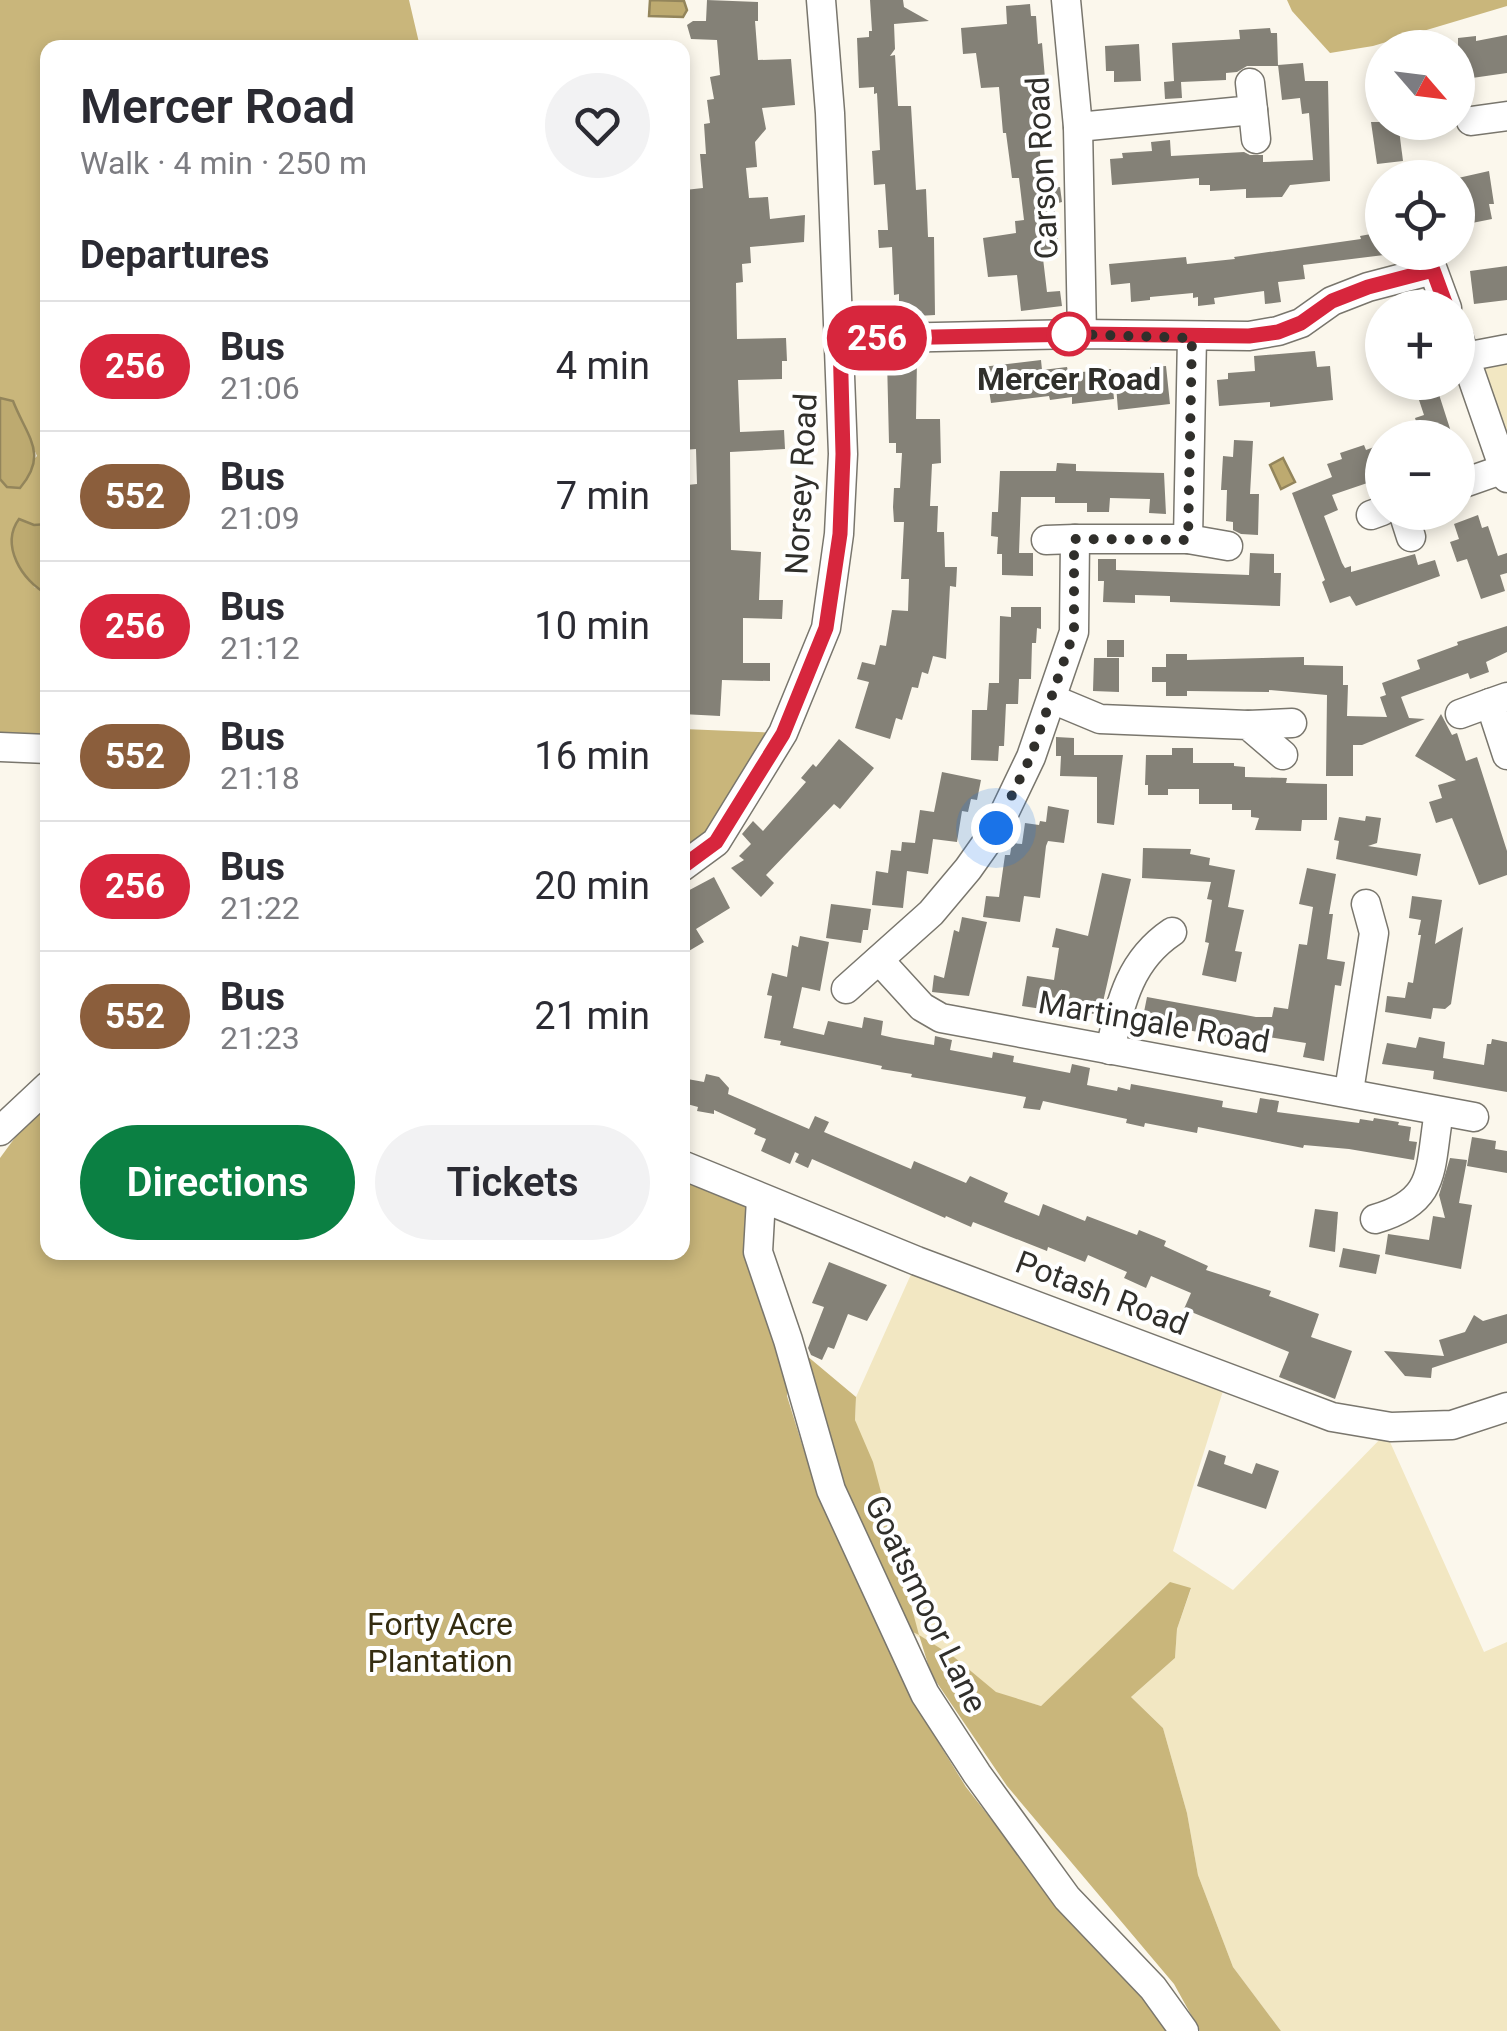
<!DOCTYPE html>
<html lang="en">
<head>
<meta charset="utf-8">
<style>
	body { margin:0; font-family:Roboto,sans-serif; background:#f2f2f3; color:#2b2b33; height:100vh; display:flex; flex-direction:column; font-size:38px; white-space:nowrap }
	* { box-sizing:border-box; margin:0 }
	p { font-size:32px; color:#7c7c81 }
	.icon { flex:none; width:55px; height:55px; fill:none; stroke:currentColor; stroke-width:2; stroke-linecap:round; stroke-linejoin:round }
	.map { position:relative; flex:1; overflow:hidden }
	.panel { position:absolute; left:40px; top:40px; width:650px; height:1220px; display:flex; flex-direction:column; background:#fff; border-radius:20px; box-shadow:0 5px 15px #0003 }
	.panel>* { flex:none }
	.badge { padding:0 20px; border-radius:32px; font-size:35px; line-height:65px }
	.needle { width:65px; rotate:118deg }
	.controls { position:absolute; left:1365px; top:30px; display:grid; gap:20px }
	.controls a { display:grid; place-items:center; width:110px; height:110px; border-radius:50%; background:#fff; box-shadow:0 5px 15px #0003; font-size:50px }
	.you { position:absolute; width:50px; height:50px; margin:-25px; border:8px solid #fff; border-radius:50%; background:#1a73e8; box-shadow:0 0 0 15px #1a73e833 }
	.map>.badge { position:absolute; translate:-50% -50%; box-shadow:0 0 0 5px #fff }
	h2 { padding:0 40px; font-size:38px; line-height:90px }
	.round { display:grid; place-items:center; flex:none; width:105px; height:105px; border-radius:52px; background:#f2f2f3 }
	.summary { display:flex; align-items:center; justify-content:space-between; height:170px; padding:0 40px }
	h1 { font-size:48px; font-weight:600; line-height:75px }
	.action { display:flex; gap:20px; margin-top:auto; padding:20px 40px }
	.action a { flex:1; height:115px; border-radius:60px; background:#0b8043; color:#fff; font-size:40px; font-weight:600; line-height:115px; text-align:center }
	.action a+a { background:#f2f2f3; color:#2b2b33 }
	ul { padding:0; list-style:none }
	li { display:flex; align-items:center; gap:30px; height:130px; padding:0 40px; border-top:2px solid #e1e1e2 }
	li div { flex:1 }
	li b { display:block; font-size:38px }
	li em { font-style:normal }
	li .badge { min-width:110px; font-weight:700; text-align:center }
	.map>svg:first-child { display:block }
	.green { fill:#f2e7c2 }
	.forest { fill:#c9b67b }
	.water { fill:#bdaa70; stroke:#93855b; stroke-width:2.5 }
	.building { fill:#848177 }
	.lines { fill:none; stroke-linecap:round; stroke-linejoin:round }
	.minor-casing { stroke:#79766d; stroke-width:31 }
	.minor { stroke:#fff; stroke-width:28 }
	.line-casing { stroke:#fff; stroke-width:22 }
	.line { stroke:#d7263d; stroke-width:15 }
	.walk { stroke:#302f2b; stroke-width:10; stroke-dasharray:0 18 }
	.stop-dot { fill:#fff; stroke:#d7263d; stroke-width:5 }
	.labels { text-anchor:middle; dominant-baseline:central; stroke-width:8; stroke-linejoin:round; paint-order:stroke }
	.street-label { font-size:32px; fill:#302f2b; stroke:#fff }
	.stop-label { font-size:32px; font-weight:bold; fill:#302f2b; stroke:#fff }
	.park-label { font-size:32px; fill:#352d11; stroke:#fff }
</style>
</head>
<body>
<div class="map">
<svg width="1507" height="2031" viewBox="0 0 1507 2031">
	<rect width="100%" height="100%" fill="#fbf7ec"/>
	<g class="green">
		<polygon points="1507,349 1507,478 1465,357"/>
		<polygon points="917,1261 1227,1378 1173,1551 1233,1590 1386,1433 1484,1652 1507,1642 1507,2031 1281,2031 1233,1967 1198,1875 1187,1813 1163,1728 1131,1697 1175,1658 1177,1629 1191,1589 1170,1583 1041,1706 996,1693 954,1657 892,1622 855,1420 856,1397"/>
	</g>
	<g class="forest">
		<polygon points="0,0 409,0 420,47 48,48 47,524 34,525 19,520 34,587 47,594 47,743 0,744 0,479 7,487 37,456 13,402 0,398"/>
		<polygon points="1287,0 1507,0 1507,6 1373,46 1330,53 1292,11"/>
		<polygon points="683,729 783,733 683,867"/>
		<polygon points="47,1094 48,1252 682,1252 683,1165 761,1199 788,1340 856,1397 855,1420 873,1462 919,1635 954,1657 996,1692 1041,1706 1170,1582 1191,1588 1177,1629 1175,1658 1131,1697 1163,1728 1187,1813 1198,1875 1233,1967 1281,2031 1200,2031 1174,1984 1007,1786 931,1674 919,1635 892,1622 788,1345 787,1396 818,1496 855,1566 914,1703 966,1787 1060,1907 1145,1997 1168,2031 0,2031 0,1158"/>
	</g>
	<g class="water">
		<polygon points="650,0 684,1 687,10 683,17 649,16"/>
		<path d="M0,398l13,3c14,36 36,53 7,87l-13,-1 -7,-8z"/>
		<polygon points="1283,458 1295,482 1281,489 1270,465"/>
		<path d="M19,519l15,6 13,-1v70c-25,-13 -47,-49 -28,-75z"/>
	</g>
	<g class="building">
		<polygon points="707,0 758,2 758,21 755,21 758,60 791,59 795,105 762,108 766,129 755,142 757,167 746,168 749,198 768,197 770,219 805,215 804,242 750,247 751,263 742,264 743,282 736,283 737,339 786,338 787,361 782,361 782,379 738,380 740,432 784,430 785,449 730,452 731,550 761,552 759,600 783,600 782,619 743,618 743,663 770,663 770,681 722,680 720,716 682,714 682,575 690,575 687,485 697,484 696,449 682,450 682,229 688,228 685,190 703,188 700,154 706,154 704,124 710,123 707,100 714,99 710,77 720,75 717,40 691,39 687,25 693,21 706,21"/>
		<polygon points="870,0 903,0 904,7 929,21 894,24 895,49 890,56 895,55 898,106 911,106 916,190 926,189 928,237 934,237 935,315 899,317 899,294 894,295 892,247 879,248 878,230 888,230 885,184 874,185 873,167 872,151 880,150 877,93 874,94 874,87 859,88 857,38 869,37 869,31 872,31"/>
		<polygon points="1030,4 1031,16 1036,16 1038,44 1042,43 1048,114 1037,115 1043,189 1060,187 1062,202 1054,204 1059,248 1042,250 1047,292 1060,291 1062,306 1021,311 1017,275 988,277 983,238 1016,233 1015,221 1024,220 1019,178 1012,178 1006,133 1003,133 999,87 981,88 976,53 963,54 961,28 1007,24 1006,6"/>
		<polygon points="1270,28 1271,33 1277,33 1278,66 1247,66 1237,72 1226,73 1226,80 1181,82 1182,98 1165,99 1164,82 1174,81 1172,43 1240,39 1239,30"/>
		<polygon points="1507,35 1507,73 1458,80 1458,38 1476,36 1476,41"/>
		<polygon points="1139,44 1141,81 1114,82 1114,71 1106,71 1105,46"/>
		<polygon points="1303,63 1305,81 1328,81 1330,181 1290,185 1282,197 1246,198 1246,189 1210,191 1210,185 1199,185 1199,178 1112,185 1110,159 1123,158 1122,153 1152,151 1151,142 1170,140 1171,156 1244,152 1250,155 1263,155 1263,162 1313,160 1309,113 1302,114 1300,98 1282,100 1278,65"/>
		<polygon points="1371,122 1398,122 1403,161 1377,164"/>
		<polygon points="1489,171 1494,204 1489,204 1492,219 1472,223 1468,197 1458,198 1458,178"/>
		<polygon points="1382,232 1384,255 1303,265 1305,279 1278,282 1281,302 1265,304 1264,291 1214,298 1215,304 1198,306 1198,297 1193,298 1193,293 1150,297 1150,300 1131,302 1130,283 1111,285 1109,264 1186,257 1187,264 1235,259 1234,257 1361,239 1360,236"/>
		<polygon points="1507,266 1507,300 1474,304 1470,271"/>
		<polygon points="1315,351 1317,367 1330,366 1333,400 1270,407 1270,402 1219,406 1217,380 1228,379 1228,373 1255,371 1254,356"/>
		<polygon points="887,359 917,359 916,419 940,419 941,463 932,464 930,506 938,506 937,532 944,532 945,567 957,567 956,587 950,586 946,659 933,656 928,674 922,672 918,688 912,687 902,720 896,718 890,739 855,728 869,682 857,679 862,662 875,665 880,645 886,646 892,610 908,611 909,579 901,579 904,522 894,522 893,507 894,488 900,488 902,453 896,453 896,443 889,443"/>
		<polygon points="1041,360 1042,370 1067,367 1068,371 1082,370 1082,372 1111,369 1114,399 1072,404 1072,397 1050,400 1049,396 991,403 989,390 984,389 982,367"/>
		<polygon points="1166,366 1170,404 1118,410 1116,385 1151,382 1150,367"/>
		<polygon points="1413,382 1435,382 1453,438 1421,438 1415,418 1424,415"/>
		<polygon points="1234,440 1253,441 1250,494 1259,494 1258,535 1241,534 1233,530 1233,522 1226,521 1227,490 1221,490 1223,456 1233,457"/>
		<polygon points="1382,444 1382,478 1332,495 1338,510 1324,516 1342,563 1345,568 1351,566 1351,572 1415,554 1418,565 1435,560 1440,576 1356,606 1350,596 1330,603 1322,582 1325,580 1292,493 1332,477 1327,464 1342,459 1340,453 1364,445 1366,450"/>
		<polygon points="1057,463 1076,464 1076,471 1164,473 1166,514 1149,513 1150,499 1110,498 1109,512 1087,512 1087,503 1055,503 1055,497 1021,497 1019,553 1033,553 1033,576 1002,575 1002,554 997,554 998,537 991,536 992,512 998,512 1000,471 1056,471"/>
		<polygon points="1478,515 1482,528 1488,526 1498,556 1507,553 1507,573 1500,575 1505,591 1481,599 1467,559 1457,562 1450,542 1459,539 1454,524"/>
		<polygon points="1250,553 1274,554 1274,573 1281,573 1280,606 1170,602 1170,596 1135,595 1135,603 1103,602 1104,581 1098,581 1098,559 1116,559 1116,570 1249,575"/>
		<polygon points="1011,607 1041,607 1041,629 1037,628 1036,643 1032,643 1031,679 1019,679 1018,704 1006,704 1004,746 999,746 998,761 971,760 972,710 987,710 989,683 999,683 1000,616 1011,617"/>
		<polygon points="1507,626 1507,652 1486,662 1489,672 1470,679 1468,673 1401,697 1409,718 1425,719 1362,745 1353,745 1353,776 1326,776 1327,695 1269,690 1269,692 1187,691 1187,696 1166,696 1166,682 1152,682 1152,667 1166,667 1166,654 1187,654 1187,660 1304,657 1304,665 1343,666 1343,685 1348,685 1347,716 1387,717 1380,697 1386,695 1382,683 1420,669 1417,660 1458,645 1457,642"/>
		<rect x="1107" y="640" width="17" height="17"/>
		<polygon points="1094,658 1119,658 1119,692 1093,691"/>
		<polygon points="1441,714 1452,735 1457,733 1466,761 1477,757 1507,851 1507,875 1479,885 1452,818 1436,823 1429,802 1442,798 1438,785 1456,780 1415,756"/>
		<polygon points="1056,737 1074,738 1074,755 1123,755 1114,825 1097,823 1097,777 1060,776 1061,756 1056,756"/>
		<polygon points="839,739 874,768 840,809 834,804 766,875 774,883 761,897 731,868 744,860 739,856 751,844 742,834 753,821 763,831 806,782 801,778 813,764 816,767"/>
		<polygon points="1172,748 1193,748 1193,763 1234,763 1234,766 1245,767 1245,777 1287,778 1286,783 1327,784 1327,820 1302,820 1301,831 1255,830 1259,818 1251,817 1251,810 1232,810 1232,804 1199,804 1199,789 1168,789 1168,795 1148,795 1148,785 1145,785 1146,755 1172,755"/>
		<polygon points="942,772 981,780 977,800 971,799 968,812 962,811 957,842 933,839 928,874 907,871 903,908 872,905 876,871 888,873 891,850 901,851 902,842 915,843 920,810 934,812"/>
		<polygon points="1048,806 1069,810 1064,843 1048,841 1046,846 1040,898 1024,896 1020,922 983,917 986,896 999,897 1005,855 1010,855 1012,843 1022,844 1025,823 1039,825 1040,821 1046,822"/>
		<polygon points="1366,816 1381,818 1377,843 1368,846 1421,854 1417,876 1336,859 1339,841 1334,840 1339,817 1365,821"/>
		<polygon points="1143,848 1191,849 1190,854 1210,858 1209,865 1235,870 1228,907 1244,910 1235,951 1242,952 1236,982 1202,975 1209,943 1205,942 1212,900 1207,899 1211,882 1142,878"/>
		<polygon points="1307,868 1336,874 1329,914 1333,914 1327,959 1345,962 1341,986 1335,985 1324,1061 1303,1057 1306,1043 1263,1036 1261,1051 1239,1048 1240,1039 1157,1025 1156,1030 1141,1027 1147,997 1256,1017 1272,1017 1274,1007 1288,1009 1299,944 1307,945 1313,907 1299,904"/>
		<polygon points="1102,873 1131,879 1100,1015 1082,1012 1083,1003 1045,996 1042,1009 1022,1006 1027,976 1054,980 1059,948 1052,947 1056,928 1088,936"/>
		<polygon points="714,877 730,908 696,929 704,942 682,955 682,894"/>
		<polygon points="1412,896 1442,900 1435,944 1463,927 1451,1004 1445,1009 1433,1008 1431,1019 1385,1012 1387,996 1405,998 1408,982 1413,983 1421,935 1418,935 1421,920 1409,918"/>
		<polygon points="831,904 871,909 868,930 863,930 861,943 826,938"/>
		<polygon points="962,917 987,922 969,996 932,992 934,975 944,978 954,930 959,932"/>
		<polygon points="800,936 829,942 820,991 802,987 793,1028 824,1035 828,1021 862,1028 864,1017 883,1021 881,1035 894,1038 934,1045 935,1036 952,1040 950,1050 992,1058 993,1052 1014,1056 1013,1062 1070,1073 1072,1064 1090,1068 1087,1085 1117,1091 1118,1087 1130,1090 1131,1084 1223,1101 1222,1107 1257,1113 1260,1098 1279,1101 1277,1112 1359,1123 1360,1119 1373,1121 1374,1118 1399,1122 1398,1125 1411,1127 1409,1141 1417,1142 1414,1160 1349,1149 1304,1145 1303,1148 1198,1127 1197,1133 1145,1123 1144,1127 1126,1123 1127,1119 1043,1101 1040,1110 1023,1108 1026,1097 911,1077 912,1074 881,1069 882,1066 780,1045 781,1041 764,1038 772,996 767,995 772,973 787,977 792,945 798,947"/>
		<polygon points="1419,1037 1445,1042 1443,1058 1484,1065 1487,1044 1491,1044 1492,1039 1507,1042 1507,1092 1433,1079 1434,1071 1382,1064 1387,1043 1416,1048"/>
		<polygon points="706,1074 719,1077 729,1088 728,1094 809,1129 815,1116 829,1122 824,1132 911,1169 914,1161 966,1183 970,1176 1008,1193 1004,1202 1039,1216 1043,1204 1085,1221 1087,1216 1137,1235 1139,1230 1166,1241 1164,1246 1208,1266 1206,1270 1271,1291 1269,1296 1319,1314 1311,1337 1352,1351 1335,1399 1279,1377 1289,1352 1184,1309 1191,1293 1151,1276 1146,1288 1124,1278 1127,1272 1088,1255 1085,1262 1048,1247 1047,1251 973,1222 971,1227 946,1216 945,1218 812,1159 808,1168 795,1162 799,1154 795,1152 790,1164 761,1151 766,1139 754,1134 756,1129 714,1110 714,1114 697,1111 698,1107 687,1104 688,1097 682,1096 682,1078 704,1082"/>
		<polygon points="1472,1137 1496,1141 1495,1149 1507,1151 1507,1173 1467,1166"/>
		<polygon points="1450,1158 1467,1160 1459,1203 1472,1205 1461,1269 1385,1254 1388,1234 1429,1240 1433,1216 1445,1218 1439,1195"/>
		<polygon points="1315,1209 1338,1212 1335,1252 1309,1247"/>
		<polygon points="1343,1248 1380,1255 1376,1274 1339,1267"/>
		<polygon points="829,1262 887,1285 867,1321 848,1314 834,1349 828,1347 822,1360 811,1355 808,1348 824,1307 812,1303"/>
		<polygon points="1507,1314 1507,1343 1432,1368 1431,1378 1405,1376 1384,1351 1444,1356 1439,1340 1465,1332 1474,1315 1483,1321"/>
		<polygon points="1209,1450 1226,1456 1224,1464 1252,1474 1256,1463 1279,1471 1266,1509 1197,1486"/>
	</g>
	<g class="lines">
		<defs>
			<g id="minor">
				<polyline points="1066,0 1078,127 1082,334"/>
				<polyline points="1253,110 1256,139"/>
				<polyline points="1471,121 1507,116"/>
				<polyline points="1078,127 1253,110 1250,83"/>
				<polyline points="1458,336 1465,357 1507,349"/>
				<polyline points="841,339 1082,334 1249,336 1278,331 1301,323 1332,301 1368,287 1433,270 1447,308"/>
				<polyline points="1465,357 1507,478"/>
				<polyline points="1458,485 1504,469"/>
				<polyline points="1403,512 1411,537"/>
				<polyline points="1371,515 1382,511"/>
				<polyline points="1188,539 1228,546"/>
				<polyline points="1046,540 1075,539"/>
				<polyline points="1507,697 1490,703 1507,755"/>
				<polyline points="1052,699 1100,719 1248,725 1283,755"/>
				<polyline points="1460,714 1490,703"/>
				<polyline points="1248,725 1292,723"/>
				<polyline points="0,747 48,749"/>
				<polyline points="682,867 716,842 783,733 826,628 839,534 843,454 830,113 821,0"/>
				<polyline points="879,960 922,1007 941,1018 1474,1117"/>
				<polyline points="846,989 931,913 968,869 997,828 1031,757 1074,632 1075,539 1188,539 1192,337"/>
				<path d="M1110,1050c11,-48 19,-89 62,-118"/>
				<polyline points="1349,1091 1374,933 1366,904"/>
				<polyline points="0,1131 48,1086"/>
				<polyline points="682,1165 917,1261 1332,1417 1391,1427 1452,1425 1507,1407"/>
				<polyline points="761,1199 758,1252 788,1340 831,1490 925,1694 977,1774 1067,1898 1153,1988 1184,2031"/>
				<path d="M1375,1219c63,-18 54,-50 64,-107"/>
			</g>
		</defs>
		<use href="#minor" class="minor-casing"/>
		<use href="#minor" class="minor"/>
	</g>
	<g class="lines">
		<defs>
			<polyline id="line" points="682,867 716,842 783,734 826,628 840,534 843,454 840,339 1082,334 1249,336 1278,332 1301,323 1332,301 1368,287 1433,270 1447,308"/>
		</defs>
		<use href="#line" class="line-casing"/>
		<use href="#line" class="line"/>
		<polyline class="walk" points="996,828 1031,756 1074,632 1074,539 1188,540 1192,338 1069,334"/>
	</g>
	<circle class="stop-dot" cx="1069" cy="334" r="20"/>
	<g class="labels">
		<g class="street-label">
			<text transform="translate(1042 168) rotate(-93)">Carson Road</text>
			<text transform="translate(801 484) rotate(-87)">Norsey Road</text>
			<text transform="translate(1154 1022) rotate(10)">Martingale Road</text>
			<text transform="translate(1102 1293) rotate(21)">Potash Road</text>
			<text transform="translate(926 1604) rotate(64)">Goatsmoor Lane</text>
		</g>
		<g class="stop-label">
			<text x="1069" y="379">Mercer Road</text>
		</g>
		<g class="park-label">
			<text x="440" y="1624">Forty Acre<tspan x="440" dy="37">Plantation</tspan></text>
		</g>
	</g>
</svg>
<div class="controls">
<a><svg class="needle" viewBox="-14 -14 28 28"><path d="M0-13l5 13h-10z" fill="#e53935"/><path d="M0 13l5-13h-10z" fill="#7c7c81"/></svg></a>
<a><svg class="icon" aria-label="locate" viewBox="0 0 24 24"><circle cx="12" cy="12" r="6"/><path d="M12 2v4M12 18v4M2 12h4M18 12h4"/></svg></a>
<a>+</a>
<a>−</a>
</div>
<div class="you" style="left:996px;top:828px"></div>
<b class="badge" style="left:877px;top:338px;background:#d7263d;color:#fff">256</b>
<section class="panel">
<div class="summary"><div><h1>Mercer Road</h1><p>Walk · 4 min · 250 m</p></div><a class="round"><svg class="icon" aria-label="heart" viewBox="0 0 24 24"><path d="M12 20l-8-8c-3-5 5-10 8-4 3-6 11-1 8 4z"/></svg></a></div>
<h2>Departures</h2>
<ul>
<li><span class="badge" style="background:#d7263d;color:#fff">256</span><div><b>Bus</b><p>21:06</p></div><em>4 min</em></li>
<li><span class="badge" style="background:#8b5e3c;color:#fff">552</span><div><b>Bus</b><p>21:09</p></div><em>7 min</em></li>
<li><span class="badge" style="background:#d7263d;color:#fff">256</span><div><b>Bus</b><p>21:12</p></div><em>10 min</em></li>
<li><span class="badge" style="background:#8b5e3c;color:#fff">552</span><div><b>Bus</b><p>21:18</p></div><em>16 min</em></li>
<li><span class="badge" style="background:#d7263d;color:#fff">256</span><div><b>Bus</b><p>21:22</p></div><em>20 min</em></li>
<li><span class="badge" style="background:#8b5e3c;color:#fff">552</span><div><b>Bus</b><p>21:23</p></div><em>21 min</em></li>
</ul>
<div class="action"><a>Directions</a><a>Tickets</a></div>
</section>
</div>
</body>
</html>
